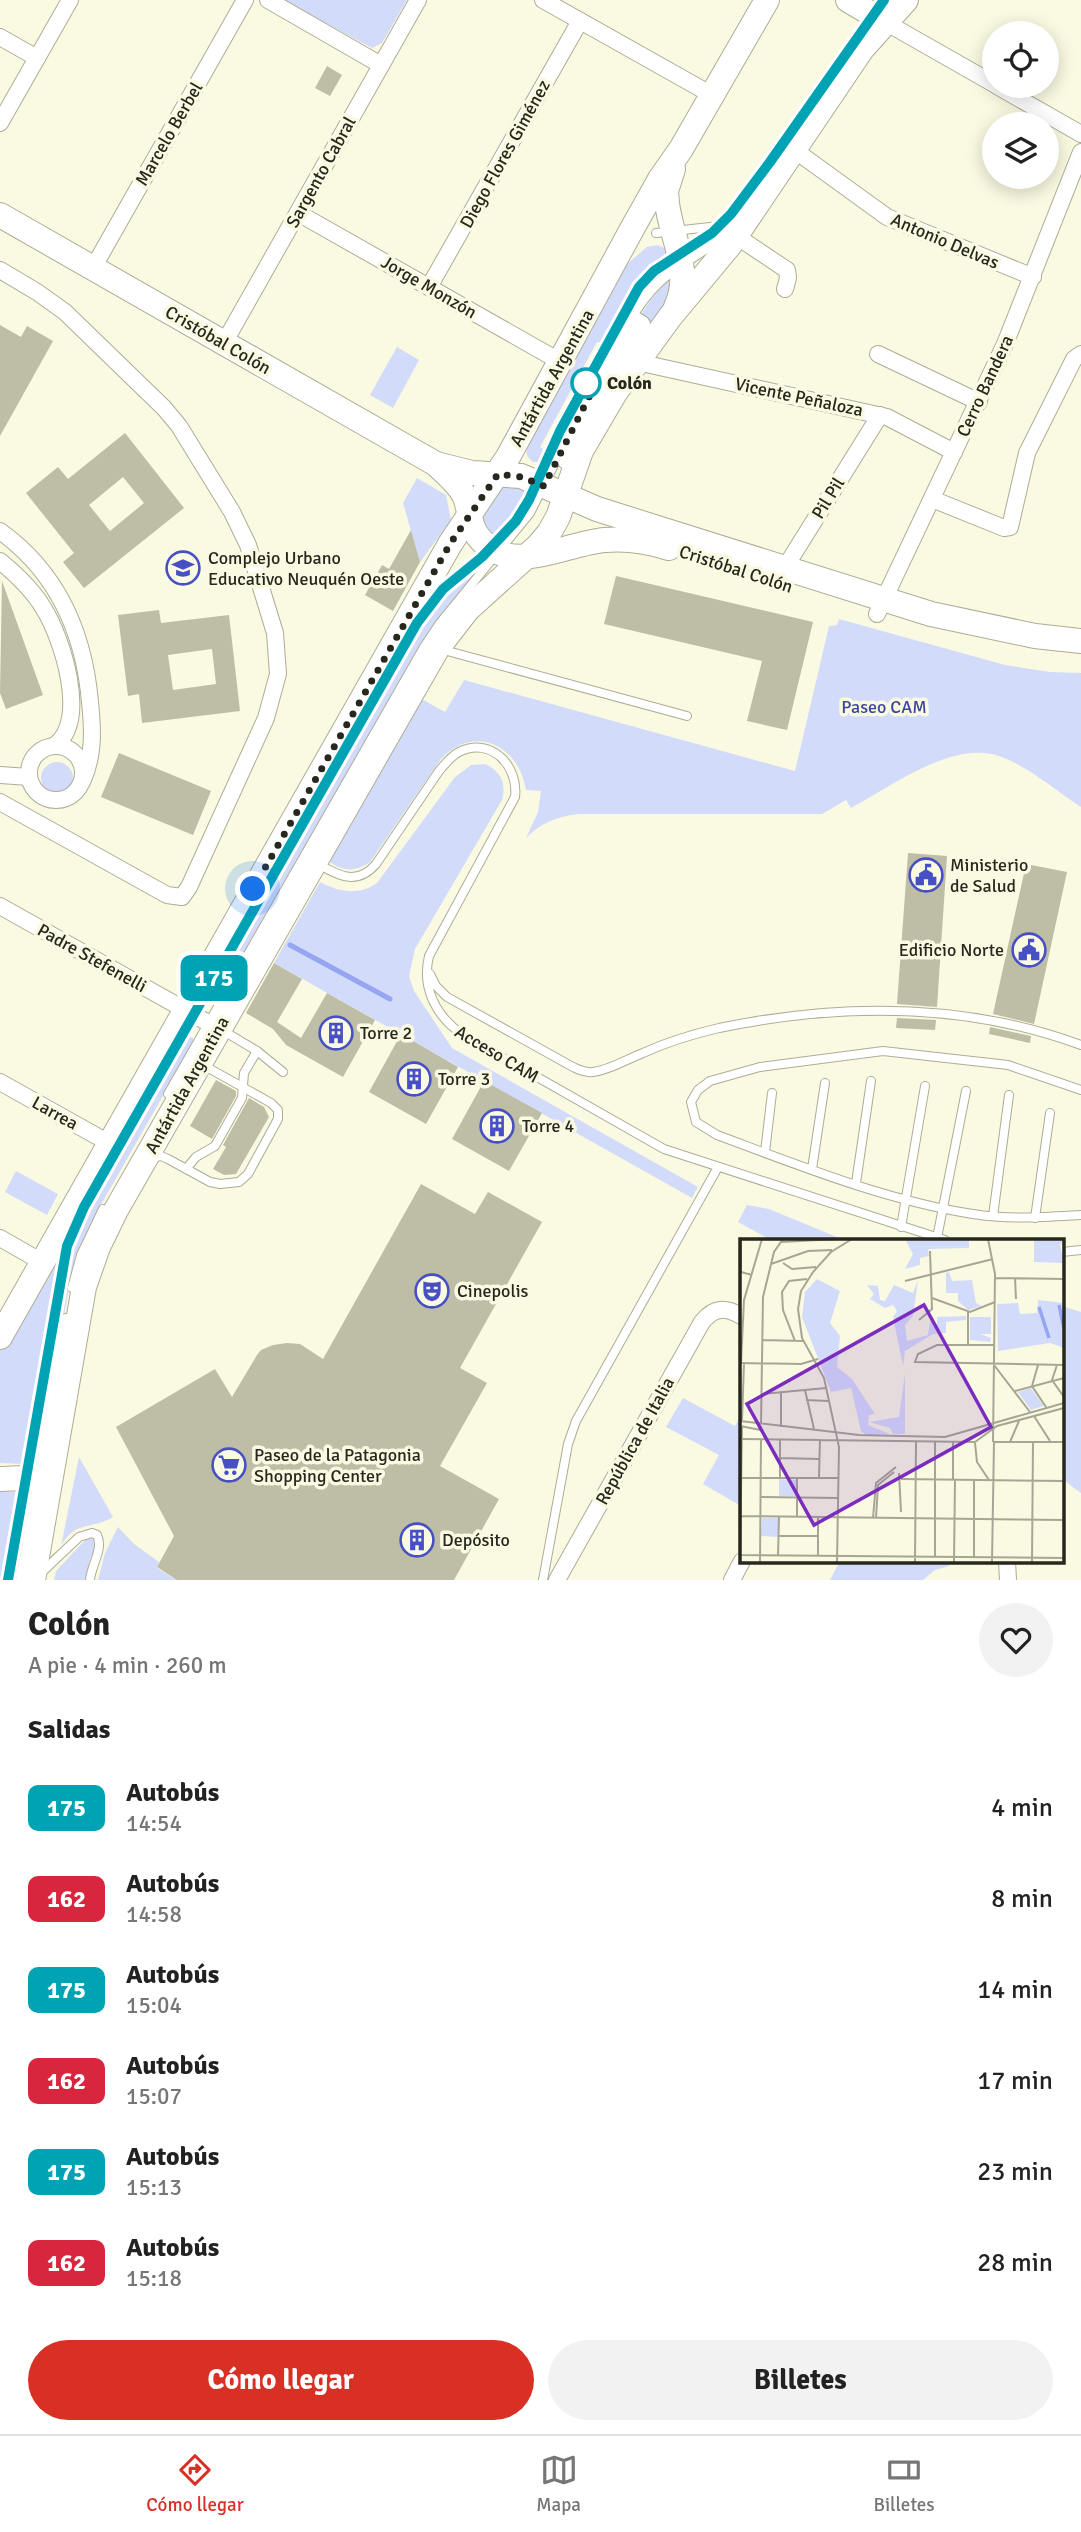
<!DOCTYPE html>
<html lang="es">
<head>
<meta charset="utf-8">
<style>
	body { margin:0; font-family:Signika,sans-serif; background:#f2f2f2; color:#222; height:100vh; display:flex; flex-direction:column; font-size:26px; white-space:nowrap }
	* { box-sizing:border-box; margin:0 }
	p { font-size:23px; color:#767676 }
	.icon { flex:none; width:38px; height:38px; fill:none; stroke:currentColor; stroke-width:2; stroke-linecap:round; stroke-linejoin:round }
	.map { position:relative; height:1580px; overflow:hidden }
	.drawer { display:flex; flex-direction:column; background:#fff; flex:1 }
	.drawer>* { flex:none }
	.badge { padding:0 14px; border-radius:10px; font-size:24px; line-height:46px }
	.buttons { position:absolute; left:982px; top:21px; display:grid; gap:14px }
	.buttons a { display:grid; place-items:center; width:77px; height:77px; border-radius:50%; background:#fff; box-shadow:0 4px 18px #0003; font-size:35px }
	.you { position:absolute; width:35px; height:35px; margin:-18px; border:5px solid #fff; border-radius:50%; background:#1a73e8; box-shadow:0 0 0 10px #1a73e833 }
	.map>.badge { position:absolute; translate:-50% -50%; box-shadow:0 0 0 4px #fff }
	h2 { padding:0 28px; font-size:26px; line-height:63px }
	.round { display:grid; place-items:center; flex:none; width:74px; height:74px; border-radius:37px; background:#f2f2f2 }
	.overview { display:flex; align-items:center; justify-content:space-between; height:119px; padding:0 28px }
	h1 { font-size:33px; font-weight:700; line-height:52px }
	.cta { display:flex; gap:14px; margin-top:auto; padding:14px 28px }
	.cta a { flex:1; height:80px; border-radius:42px; background:#d93025; color:#fff; font-size:28px; font-weight:700; line-height:80px; text-align:center }
	.cta a+a { background:#f2f2f2; color:#222 }
	ul { padding:0; list-style:none }
	li { display:flex; align-items:center; gap:21px; height:91px; padding:0 28px }
	li div { flex:1 }
	li b { display:block; font-size:26px }
	li em { font-style:normal }
	li .badge { min-width:77px; font-weight:700; text-align:center }
	.dock { display:flex; justify-content:space-around; align-items:center; height:98px; border-top:2px solid #e0e0e0; background:#fff; font-size:19px; color:#767676 }
	.dock a { display:grid; justify-items:center; gap:4px }
	.dock .on { color:#d93025 }
	.map>svg:first-child { display:block }
	.green { fill:#d3dbfb }
	.lines { fill:none; stroke-linecap:round; stroke-linejoin:round }
	.stream { stroke:#95a5f2; stroke-width:5 }
	.building { fill:#bebea6; fill-rule:evenodd }
	.lane-casing { stroke:#adad96; stroke-width:10 }
	.street-casing { stroke:#adad96; stroke-width:18 }
	.primary-casing { stroke:#adad96; stroke-width:26 }
	.lane { stroke:#fff; stroke-width:8 }
	.street { stroke:#fff; stroke-width:16 }
	.primary { stroke:#fff; stroke-width:24 }
	.line-casing { stroke:#fff; stroke-width:16 }
	.line { stroke:#00a3b4; stroke-width:10 }
	.walk { stroke:#27271e; stroke-width:7; stroke-dasharray:0 12.6 }
	.stop-dot { fill:#fff; stroke:#00a3b4; stroke-width:3.5 }
	.labels { text-anchor:middle; dominant-baseline:central; stroke-width:7; stroke-linejoin:round; paint-order:stroke }
	.street-label { font-size:18px; fill:#27271e; stroke:#fafae2 }
	.stop-label { font-size:18px; font-weight:bold; fill:#27271e; stroke:#fafae2; text-anchor:start }
	.poi-label { font-size:18px; fill:#27271e; stroke:#fafae2; text-anchor:start }
	.park-label { font-size:18px; fill:#3d469e; stroke:#fafae2 }
	.inset-river { fill:none; stroke:#95a5f2; stroke-width:3.5 }
	.inset-road { fill:none; stroke:#a6a694; stroke-width:2 }
	.view { fill:#7b2cbf; fill-opacity:0.15; stroke:#7b2cbf; stroke-width:3.5 }
	.inset-edge { fill:none; stroke:#27271e; stroke-width:3.5 }
</style>
</head>
<body>
<div class="map">
<svg width="1081" height="1580" viewBox="0 0 1081 1580">
	<rect width="100%" height="100%" fill="#fafae2"/>
	<g class="green">
		<polygon points="283,0 407,0 382,43 372,48"/>
		<polygon points="657,245 665,248 669,256 647,271 637,281 602,344 597,342 540,447 545,450 538,462 533,462 527,456 526,447 626,265 647,247"/>
		<path d="M675,275l-9,30 -16,18 -49,74c20,-43 36,-92 74,-122z"/>
		<polygon points="397,347 419,360 393,408 370,395"/>
		<polygon points="417,478 446,495 451,520 420,562 403,503"/>
		<path d="M503,486h23l2,6c-8,16 -20,40 -38,44l-10,-22z"/>
		<path d="M483,565l-37,43 -20,28 -209,363 -2,2h-6v-7l218,-379c16,-21 32,-39 56,-50z"/>
		<path d="M839,619l166,46 45,7 31,1v134c-26,-17 -53,-41 -82,-51 -47,-16 -107,30 -148,52l-5,-8 -24,14h-245c-21,3 -36,9 -51,24l12,-26 3,-21 -15,-1c-7,-44 -51,-67 -85,-31l-71,103c-14,10 -28,10 -41,-1l87,-165 29,16 19,-32 331,91 34,-145 8,-1z"/>
		<circle cx="57" cy="778" r="16"/>
		<path d="M485,764c15,6 22,20 17,36l-87,149 -6,27 5,15 38,57 246,139 -6,11 -418,-235 46,-81c19,10 38,14 57,1l78,-106 16,-12z"/>
		<polygon points="187,1035 193,1038 193,1043 94,1217 79,1249 71,1278 39,1454 36,1463 33,1464 65,1277 80,1228"/>
		<polygon points="16,1171 58,1194 47,1215 5,1192"/>
		<polygon points="747,1205 769,1209 844,1240 771,1240 738,1222"/>
		<polygon points="61,1237 22,1464 0,1463 0,1348"/>
		<polygon points="1062,1306 1081,1312 1081,1493 1062,1479"/>
		<polygon points="683,1398 735,1426 741,1415 741,1506 703,1484 719,1455 666,1427"/>
		<path d="M79,1457l34,60c-21,13 -38,3 -52,29z"/>
		<polygon points="0,1492 16,1492 18,1495 3,1580 0,1580"/>
		<polygon points="118,1527 134,1544 159,1562 157,1568 177,1580 98,1580 105,1553"/>
		<polygon points="87,1538 94,1539 96,1545 89,1562 85,1580 54,1580 56,1571"/>
		<polygon points="840,1561 949,1561 949,1566 935,1570 923,1580 830,1580"/>
	</g>
	<g class="lines">
		<polyline class="stream" points="290,945 390,999"/>
	</g>
	<g class="building">
		<polygon points="327,66 342,75 330,96 315,88"/>
		<polygon points="0,325 21,337 27,326 53,341 0,436"/>
		<path d="M125,433l59,75 -100,80 -21,-26 11,-9 -48,-60 32,-26 10,12zM123,477l21,26 -34,28 -21,-26z"/>
		<polygon points="411,530 420,562 393,611 365,595 382,565 389,569"/>
		<polygon points="616,576 813,622 787,730 747,721 762,661 604,624"/>
		<polygon points="2,581 43,695 6,709 0,693"/>
		<path d="M159,610l2,13 68,-8 11,96 -98,12 -3,-29 -11,2 -10,-81zM212,649l4,35 -43,6 -5,-35z"/>
		<polygon points="119,753 211,791 193,835 101,797"/>
		<polygon points="908,853 947,856 937,1007 897,1004"/>
		<polygon points="1026,864 1067,872 1034,1024 993,1014"/>
		<polygon points="274,963 302,979 277,1022 301,1038 327,993 375,1020 343,1077 286,1045 273,1029 246,1013"/>
		<polygon points="897,1018 936,1020 935,1030 896,1028"/>
		<polygon points="990,1027 1031,1036 1030,1043 989,1034"/>
		<polygon points="401,1034 458,1067 426,1124 369,1092"/>
		<polygon points="216,1080 236,1091 236,1096 212,1139 190,1126"/>
		<polygon points="484,1081 542,1113 509,1171 452,1139"/>
		<polygon points="249,1098 264,1107 269,1117 236,1174 224,1175 213,1169 226,1147 223,1145"/>
		<polygon points="421,1184 475,1214 488,1192 542,1222 460,1368 487,1383 440,1466 499,1499 454,1580 177,1580 157,1567 174,1536 116,1427 215,1369 232,1397 257,1355 261,1350 273,1345 287,1343 300,1344 323,1359"/>
	</g>
	<g class="lines">
		<defs>
			<g id="lane">
				<polyline points="858,37 884,0"/>
				<polyline points="656,233 719,226"/>
				<path d="M630,321c28,-49 51,-52 93,-84"/>
				<polyline points="426,609 450,581 500,540 523,511 566,419 645,279 721,225 741,202 788,136"/>
				<polyline points="440,649 687,716"/>
				<path d="M318,864c22,12 39,22 58,0l63,-93c6,-7 12,-15 20,-19 32,-16 60,14 56,45l-86,159c-8,33 8,61 34,79l201,114 281,91"/>
				<path d="M430,974l6,12 11,11 126,70c7,3 13,6 20,5 17,-2 34,-13 50,-19 24,-11 50,-19 76,-25 121,-25 245,-26 362,17"/>
				<polyline points="222,1030 257,1051 283,1072"/>
				<path d="M1081,1090l-73,-25 -125,-14 -123,16 -50,14 -12,9 -7,12 5,20 21,13c81,30 170,66 256,79 36,6 73,3 108,1"/>
				<polyline points="168,1094 424,647 440,623 530,513 571,431"/>
				<polyline points="765,1152 772,1093"/>
				<polyline points="151,1158 161,1156 168,1159 210,1182 220,1184 239,1182 248,1174 278,1119 278,1110 271,1103 203,1065"/>
				<polyline points="186,1169 196,1157 215,1146 242,1098 244,1073 257,1051"/>
				<polyline points="812,1169 825,1083"/>
				<polyline points="856,1183 871,1081"/>
				<polyline points="993,1216 1009,1095"/>
				<polyline points="1035,1218 1050,1113"/>
				<polyline points="901,1227 925,1086"/>
				<polyline points="937,1238 966,1091"/>
				<polyline points="1062,1252 1081,1250"/>
				<polyline points="72,1288 81,1255 103,1209"/>
				<path d="M41,1573l38,-36 13,-4 5,2c7,14 -6,30 -7,45"/>
				<polyline points="8,1580 67,1246 72,1232"/>
				<polyline points="20,1580 66,1318"/>
				<polyline points="543,1580 568,1444 576,1421 718,1167"/>
			</g>
			<g id="street">
				<polyline points="268,0 381,65"/>
				<polyline points="543,0 712,95"/>
				<polyline points="885,22 994,84"/>
				<polyline points="0,37 37,58"/>
				<polyline points="997,86 1081,134"/>
				<polyline points="0,123 70,0"/>
				<polyline points="793,149 887,217 1033,277"/>
				<polyline points="298,213 561,362"/>
				<polyline points="736,236 787,270 788,278 785,289"/>
				<polyline points="93,268 245,0"/>
				<polyline points="0,270 37,292 65,312 164,408 179,426 232,512 248,545 275,633 278,674 266,718 189,887 182,897 167,895 0,802"/>
				<polyline points="429,287 580,21"/>
				<polygon points="637,321 642,324 566,461 586,412"/>
				<polyline points="224,343 418,0"/>
				<polyline points="878,354 979,402"/>
				<polyline points="637,362 887,417 954,452"/>
				<polyline points="932,499 1004,528 1010,527 1027,453 1074,359 1081,354"/>
				<path d="M0,531c57,41 84,102 90,171 3,29 4,54 -8,80"/>
				<path d="M0,561c17,14 33,29 44,48 18,29 45,112 11,136"/>
				<polyline points="776,582 880,415"/>
				<polyline points="877,614 1005,344 1081,152"/>
				<circle cx="56" cy="773" r="27"/>
				<polyline points="0,775 29,777"/>
				<polyline points="0,906 219,1029"/>
				<polyline points="0,1082 109,1143"/>
				<polyline points="0,1238 42,1262"/>
				<polyline points="1007,1561 1008,1580"/>
				<path d="M557,1580l145,-258c12,-15 23,-15 39,-6"/>
				<polyline points="732,1580 742,1561"/>
			</g>
			<g id="primary">
				<polyline points="848,0 885,22"/>
				<path d="M673,169l-7,22 1,12c4,35 26,69 9,104"/>
				<polyline points="0,215 436,464 472,473 521,476 597,509 931,614 1035,636 1081,641"/>
				<path d="M437,465c10,10 22,19 28,32 7,20 3,32 21,48 33,28 81,-2 119,-5 22,-2 42,1 64,8"/>
				<polyline points="0,1337 450,544 508,457 632,229 660,179 681,149 767,0"/>
				<polyline points="0,1479 25,1478 52,1468"/>
				<polyline points="33,1580 84,1287 98,1247 116,1210 437,649 468,609 538,546 549,533 558,517 581,451 615,393 670,317 729,246 862,49 906,0"/>
			</g>
		</defs>
		<use href="#lane" class="lane-casing"/>
		<use href="#street" class="street-casing"/>
		<use href="#primary" class="primary-casing"/>
		<use href="#lane" class="lane"/>
		<use href="#street" class="street"/>
		<use href="#primary" class="primary"/>
	</g>
	<g class="lines">
		<defs>
			<polyline id="line" points="8,1580 67,1246 84,1207 417,623 443,589 482,557 516,521 529,500 560,431 639,287 654,271 712,233 731,214 770,162 884,0"/>
		</defs>
		<use href="#line" class="line-casing"/>
		<use href="#line" class="line"/>
		<polyline class="walk" points="253,889 450,544 498,474 521,477 544,486 591,393 586,383"/>
	</g>
	<defs>
		<symbol id="school-ring" viewBox="-11 -11 22 22"><circle r="9.5" fill="#fafae2" stroke="#474fc4" stroke-width="1.5"/><path d="M0-5L7-2L0 1L-7-2ZM-4 1L0 2.5L4 1V4Q0 6-4 4Z" fill="#474fc4"/></symbol>
		<symbol id="civic-ring" viewBox="-11 -11 22 22"><circle r="9.5" fill="#fafae2" stroke="#474fc4" stroke-width="1.5"/><path d="M-.6-6.5H3V-4.5H.6V-3L4-1V1h2V6H-6V1h2V-1L-.6-3ZM-1.2 2.5V6h2.4V2.5Z" fill="#474fc4"/></symbol>
		<symbol id="building-ring" viewBox="-11 -11 22 22"><circle r="9.5" fill="#fafae2" stroke="#474fc4" stroke-width="1.5"/><path d="M-4-6H4V6H1V3H-1V6H-4ZM-2.5-4.3h1.7v1.8h-1.7ZM.8-4.3h1.7v1.8H.8ZM-2.5-1h1.7V.8h-1.7ZM.8-1h1.7V.8H.8Z" fill="#474fc4"/></symbol>
		<symbol id="theatre-ring" viewBox="-11 -11 22 22"><circle r="9.5" fill="#fafae2" stroke="#474fc4" stroke-width="1.5"/><path d="M-5-5.5Q0-4 5-5.5V0Q5 5 0 6Q-5 5-5 0ZM-3.3-2.5H-1v1.5H-3.3ZM1-2.5H3.3v1.5H1ZM-2.8 1Q0 5.5 2.8 1Z" fill="#474fc4"/></symbol>
		<symbol id="supermarket-ring" viewBox="-11 -11 22 22"><circle r="9.5" fill="#fafae2" stroke="#474fc4" stroke-width="1.5"/><path d="M-6-5.5h2.5l.6 2H6L4.5 2H-2.5L-4.4-4H-6ZM-1.5 3.2a1.3 1.3 0 1 0 .1 0ZM3 3.2a1.3 1.3 0 1 0 .1 0Z" fill="#474fc4"/></symbol>
	</defs>
	<g fill-rule="evenodd">
		<use href="#school-ring" x="164" y="549" width="38" height="38"/>
		<use href="#civic-ring" x="907" y="856" width="38" height="38"/>
		<use href="#civic-ring" x="1010" y="931" width="38" height="38"/>
		<use href="#building-ring" x="317" y="1014" width="38" height="38"/>
		<use href="#building-ring" x="395" y="1060" width="38" height="38"/>
		<use href="#building-ring" x="478" y="1107" width="38" height="38"/>
		<use href="#theatre-ring" x="413" y="1272" width="38" height="38"/>
		<use href="#supermarket-ring" x="210" y="1446" width="38" height="38"/>
		<use href="#building-ring" x="398" y="1521" width="38" height="38"/>
	</g>
	<circle class="stop-dot" cx="586" cy="383" r="14"/>
	<g class="labels">
		<g class="street-label">
			<text transform="translate(169 134) rotate(-60)">Marcelo Berbel</text>
			<text transform="translate(505 154) rotate(-61)">Diego Flores Giménez</text>
			<text transform="translate(321 172) rotate(-61)">Sargento Cabral</text>
			<text transform="translate(945 241) rotate(23)">Antonio Delvas</text>
			<text transform="translate(429 287) rotate(30)">Jorge Monzón</text>
			<text transform="translate(218 340) rotate(30)">Cristóbal Colón</text>
			<text transform="translate(552 378) rotate(-61)">Antártida Argentina</text>
			<text transform="translate(985 386) rotate(-65)">Cerro Bandera</text>
			<text transform="translate(799 397) rotate(12)">Vicente Peñaloza</text>
			<text transform="translate(828 498) rotate(-58)">Pil Pil</text>
			<text transform="translate(736 569) rotate(18)">Cristóbal Colón</text>
			<text transform="translate(92 958) rotate(29)">Padre Stefenelli</text>
			<text transform="translate(497 1054) rotate(31)">Acceso CAM</text>
			<text transform="translate(187 1085) rotate(-61)">Antártida Argentina</text>
			<text transform="translate(55 1113) rotate(29)">Larrea</text>
			<text transform="translate(635 1441) rotate(-61)">República de Italia</text>
		</g>
		<g class="stop-label">
			<text x="607" y="383">Colón</text>
		</g>
		<g class="poi-label">
			<text x="208" y="558">Complejo Urbano<tspan x="208" dy="21">Educativo Neuquén Oeste</tspan></text>
			<text x="950" y="865">Ministerio<tspan x="950" dy="21">de Salud</tspan></text>
			<text x="1004" y="950" text-anchor="end">Edificio Norte</text>
			<text x="360" y="1033">Torre 2</text>
			<text x="438" y="1079">Torre 3</text>
			<text x="522" y="1126">Torre 4</text>
			<text x="457" y="1291">Cinepolis</text>
			<text x="254" y="1455">Paseo de la Patagonia<tspan x="254" dy="21">Shopping Center</tspan></text>
			<text x="442" y="1540">Depósito</text>
		</g>
		<g class="park-label">
			<text x="884" y="707">Paseo CAM</text>
		</g>
	</g>
	<g transform="translate(740 1239)">
		<rect width="324" height="324" fill="#fafae2"/>
		<path d="M165,0h64v9l-41,1 1,7 -9,2v7l-15,4 8,-15zM324,0l-4,6 4,18 -30,-1v-22zM209,33l3,9 20,-1 4,23 6,3 -14,4 -10,-9v-8h-12v-20zM77,40l23,12 -10,32 10,13 -3,31 15,12 23,35 -6,1 -1,10 22,9 -24,1 -5,-4 -10,-43 -20,4 -29,-75 3,-25zM178,41l-5,36 -8,9 2,16 21,-6 2,-14 7,3v-7l29,-1v4l-20,2v11l-13,1 -28,17 -2,15 -10,-49 4,-6 -4,-6 -8,3 -15,-9 4,-5 -7,-9 11,1 2,14 5,1 9,-16 19,8zM298,61l26,3v45l-14,-5 -52,8 -1,-47 21,-1 2,11 17,-1zM230,78h21v17h-11l11,4 -1,4 -20,-2zM165,134v61h-12l-3,-6 -21,-6 30,-5zM291,149l12,17v1l-12,4 -13,-18zM39,240l17,1v16h-17zM22,279h16v19l-17,-1z" fill="#d3dbfb"/>
		<path class="inset-river" d="M319,66l5,24M299,68l10,31"/>
		<path class="inset-road" d="M1,0v33l11,3M248,0l7,35 -2,168M42,3l54,-3M43,24l9,6 24,-2M31,25l37,-13 24,-1M255,39l69,1M275,39l1,21M165,42l88,-22M192,59l38,14 25,-10M179,81l13,-11 -2,-58M22,101l42,1M55,102l-12,-31 -1,-18 7,-11 18,-2M228,105v-32M255,106h-58l-19,9 -3,8 149,3M0,124l61,1 17,-5M1,124l3,-63 18,-61M254,126l36,47M298,126l-6,21 14,21M317,126l-5,15 12,17M65,151l9,39M275,152l49,-13M41,153v35M22,155l64,-6M66,161l22,1M294,177l16,25M2,181l2,-57M0,182l119,14 86,2 119,-34M21,185l2,-127 11,-45 9,-13M0,187l21,4M0,200l235,3 22,-16 67,-18M253,203h71M270,203l9,-21M235,204l2,19 12,18M40,219l39,1M159,234l2,39M2,239h96M40,239v-39M79,239l1,-39M161,240l163,2M213,241v-38M20,258l78,1M0,277l324,4M57,278v-39M133,279l3,-35 20,-16M136,279l2,-33 16,-13M39,297h39M0,316l2,-129M0,316l324,3M38,317l1,-39M78,317v-39M195,318v-115M234,319v-78M20,323l1,-123M97,323l2,-115 -15,-69 -22,-40 -4,-29 3,-18 12,-19 18,-20 21,-13M175,323l1,-120M214,323l1,-82M252,323l2,-120M292,323l1,-120"/>
		<path class="view" d="M184,66l67,122 -177,98 -67,-121z"/>
		<rect width="324" height="324" class="inset-edge"/>
	</g>
</svg>
<div class="buttons">
<a><svg class="icon" aria-label="locate" viewBox="0 0 24 24"><circle cx="12" cy="12" r="6"/><path d="M12 2v4M12 18v4M2 12h4M18 12h4"/></svg></a>
<a><svg class="icon" aria-label="layers" viewBox="0 0 24 24"><path d="M12 4l9 5-9 5-9-5zM3 14l9 5 9-5"/></svg></a>
</div>
<div class="you" style="left:253px;top:889px"></div>
<b class="badge" style="left:214px;top:978px;background:#00a3b4;color:#fff">175</b>
</div>
<section class="drawer">
<div class="overview"><div><h1>Colón</h1><p>A pie · 4 min · 260 m</p></div><a class="round"><svg class="icon" aria-label="heart" viewBox="0 0 24 24"><path d="M12 20l-8-8c-3-5 5-10 8-4 3-6 11-1 8 4z"/></svg></a></div>
<h2>Salidas</h2>
<ul>
<li><span class="badge" style="background:#00a3b4;color:#fff">175</span><div><b>Autobús</b><p>14:54</p></div><em>4 min</em></li>
<li><span class="badge" style="background:#d7263d;color:#fff">162</span><div><b>Autobús</b><p>14:58</p></div><em>8 min</em></li>
<li><span class="badge" style="background:#00a3b4;color:#fff">175</span><div><b>Autobús</b><p>15:04</p></div><em>14 min</em></li>
<li><span class="badge" style="background:#d7263d;color:#fff">162</span><div><b>Autobús</b><p>15:07</p></div><em>17 min</em></li>
<li><span class="badge" style="background:#00a3b4;color:#fff">175</span><div><b>Autobús</b><p>15:13</p></div><em>23 min</em></li>
<li><span class="badge" style="background:#d7263d;color:#fff">162</span><div><b>Autobús</b><p>15:18</p></div><em>28 min</em></li>
</ul>
<div class="cta"><a>Cómo llegar</a><a>Billetes</a></div>
</section>
<nav class="dock">
<a class="on"><svg class="icon" aria-label="directions" viewBox="0 0 24 24"><path d="M12 3l9 9-9 9-9-9zM9 14v-3h6M13 9l2 2-2 2"/></svg>Cómo llegar</a>
<a><svg class="icon" aria-label="map" viewBox="0 0 24 24"><path d="M3 6l6-2 6 2 6-2v14l-6 2-6-2-6 2zM9 4v14M15 6v14"/></svg>Mapa</a>
<a><svg class="icon" aria-label="tickets" viewBox="0 0 24 24"><path d="M3 7h18v10H3zM15 7v10"/></svg>Billetes</a>
</nav>
</body>
</html>
